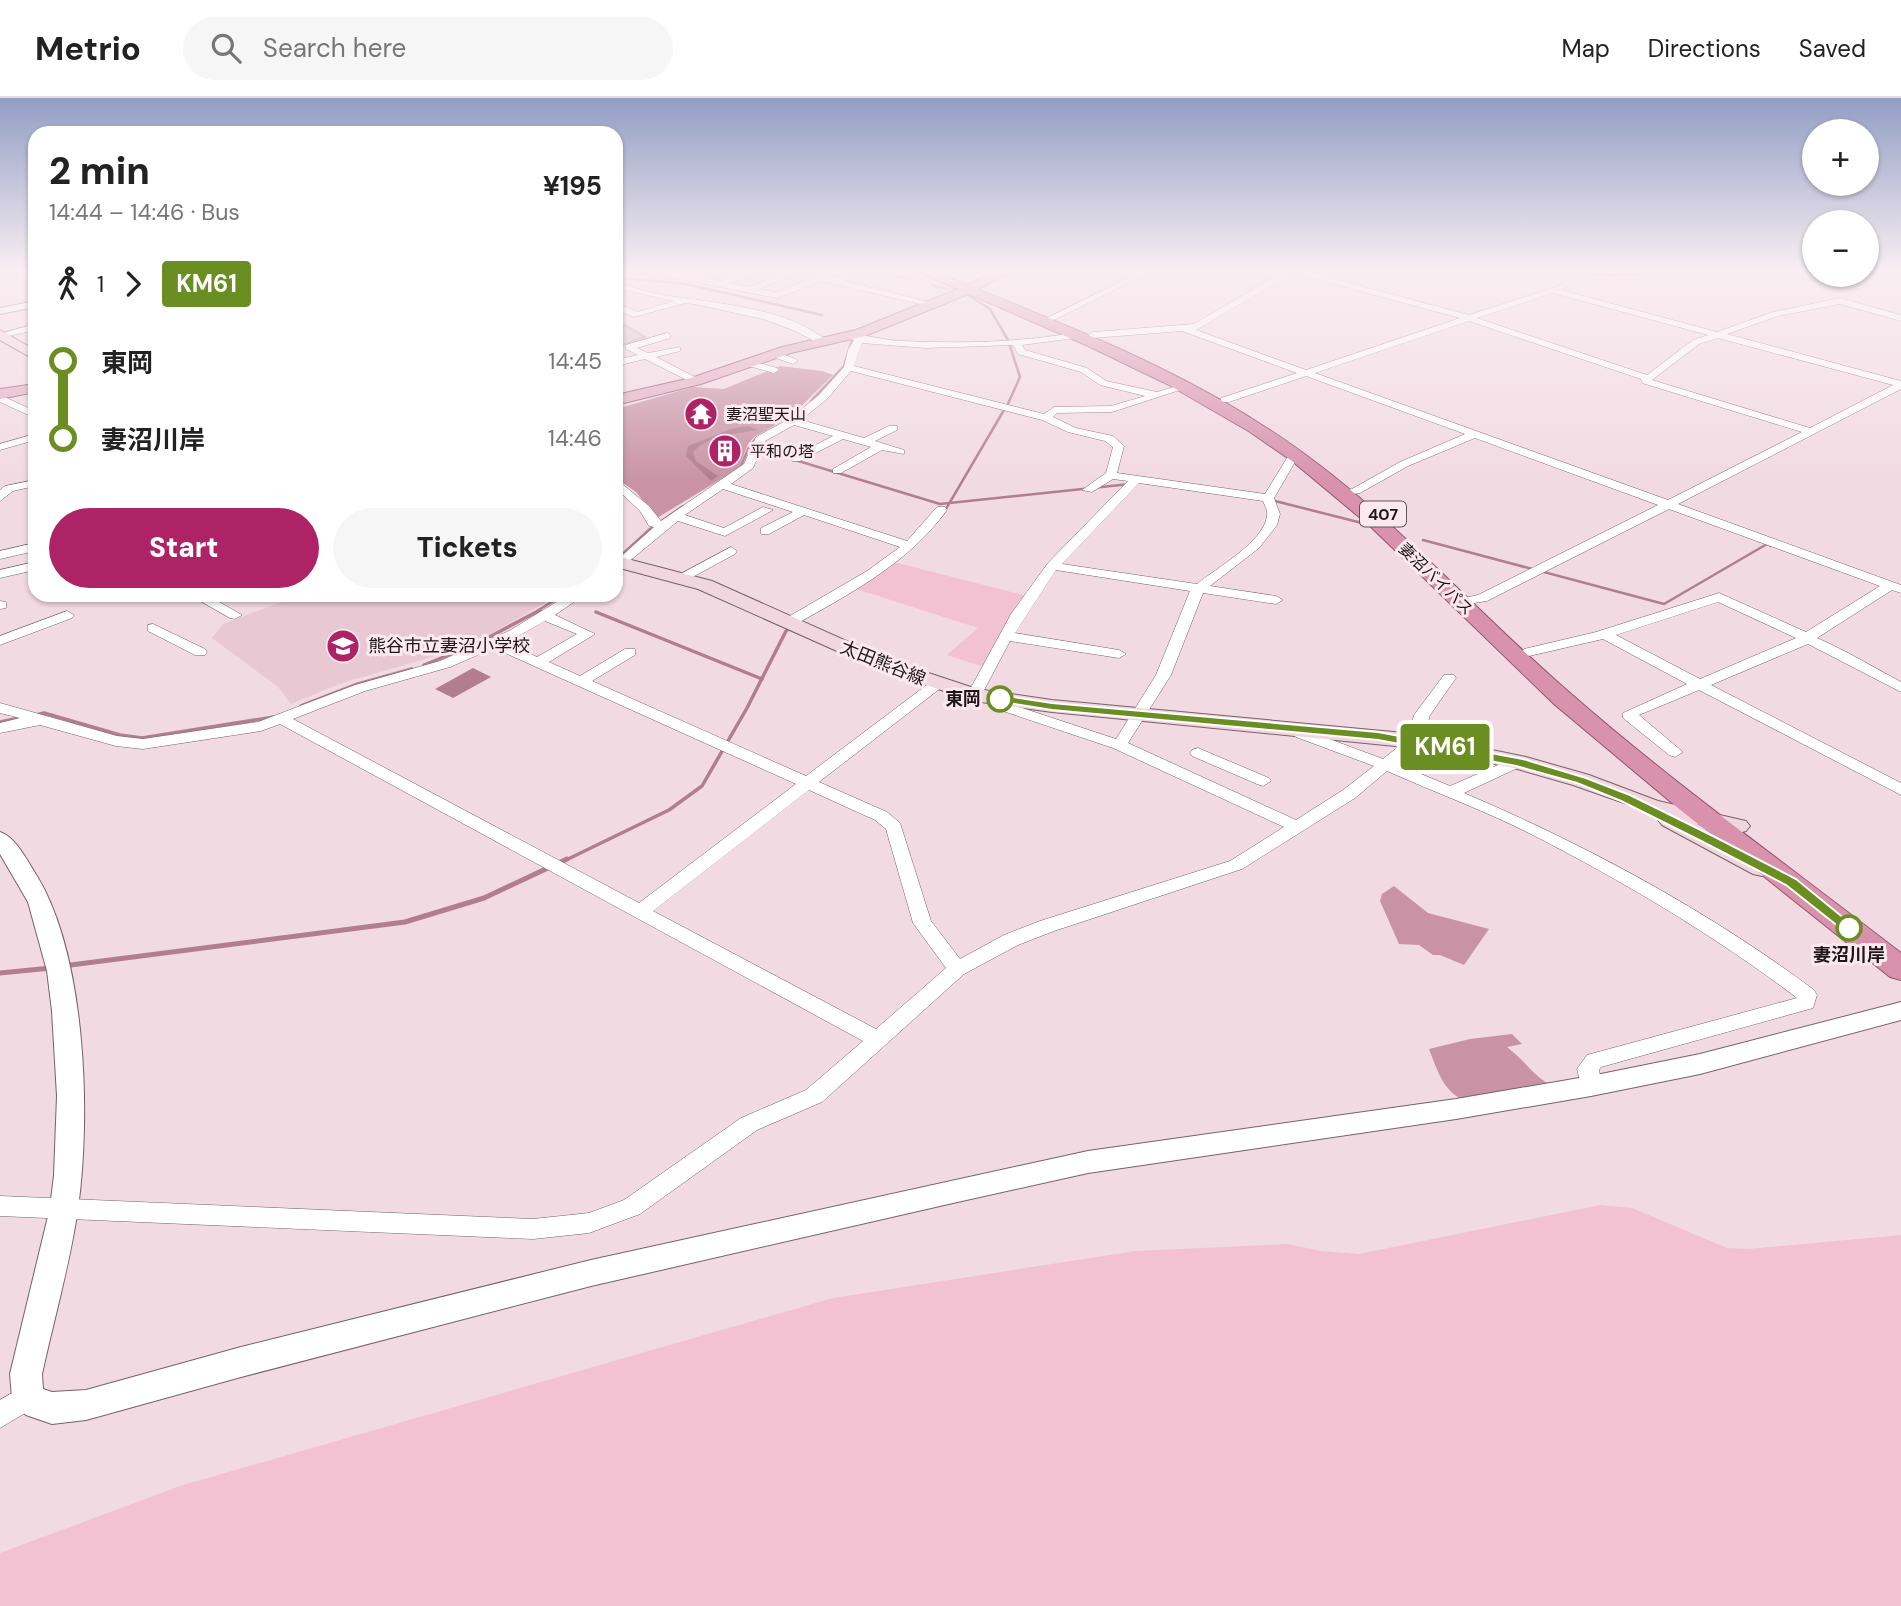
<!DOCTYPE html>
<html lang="en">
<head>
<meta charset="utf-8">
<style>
	body { margin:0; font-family:"DM Sans","Noto Sans JP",sans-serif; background:#f6f6f6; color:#222; height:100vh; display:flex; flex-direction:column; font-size:26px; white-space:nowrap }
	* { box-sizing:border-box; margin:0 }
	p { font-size:23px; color:#767676 }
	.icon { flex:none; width:38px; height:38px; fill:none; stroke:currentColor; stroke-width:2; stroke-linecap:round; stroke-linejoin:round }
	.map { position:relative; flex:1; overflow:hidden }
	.sheet { position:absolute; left:28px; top:28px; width:595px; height:476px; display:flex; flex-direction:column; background:#fff; border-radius:21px; box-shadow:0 2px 5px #0004 }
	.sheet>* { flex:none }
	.badge { padding:0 14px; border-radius:5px; font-size:24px; line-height:46px }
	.fabs { position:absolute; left:1802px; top:21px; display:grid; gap:14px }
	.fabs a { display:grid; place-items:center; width:77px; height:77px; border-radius:50%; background:#fff; box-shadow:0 2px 5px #0004; font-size:35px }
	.map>.badge { position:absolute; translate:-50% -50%; box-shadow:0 0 0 4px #fff }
	.legs { display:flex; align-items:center; gap:10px; height:77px; padding:0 21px; font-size:23px }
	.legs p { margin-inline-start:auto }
	.overview { display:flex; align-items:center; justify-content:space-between; height:119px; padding:0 21px }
	h1 { font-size:38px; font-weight:800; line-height:52px }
	.primary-button { display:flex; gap:14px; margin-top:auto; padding:14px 21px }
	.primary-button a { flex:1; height:80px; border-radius:42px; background:#ad2366; color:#fff; font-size:28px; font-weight:800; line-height:80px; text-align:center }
	.primary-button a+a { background:#f6f6f6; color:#222 }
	ul { padding:0 21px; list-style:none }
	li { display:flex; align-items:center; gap:24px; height:77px; font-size:26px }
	li i { display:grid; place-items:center; width:10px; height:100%; margin:0 9px; background:currentColor }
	li i::after { content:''; width:18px; height:18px; margin:-9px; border:5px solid; border-radius:50%; background:#fff }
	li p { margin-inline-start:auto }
	li:first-child i { background:linear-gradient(#0000 50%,currentColor 0) }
	li:last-child i { background:linear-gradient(currentColor 50%,#0000 0) }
	header { display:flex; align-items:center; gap:42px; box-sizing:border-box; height:98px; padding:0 35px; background:#fff; border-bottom:2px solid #e0e0e0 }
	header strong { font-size:33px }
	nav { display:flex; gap:38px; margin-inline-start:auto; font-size:24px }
	.search { width:490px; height:63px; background:#f6f6f6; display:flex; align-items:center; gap:18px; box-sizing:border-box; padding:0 24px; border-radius:38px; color:#767676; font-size:26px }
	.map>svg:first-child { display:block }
	.built { fill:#e8c9d3 }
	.green { fill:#f2c2d2 }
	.forest { fill:#c993a5 }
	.water { fill:#b17d8f }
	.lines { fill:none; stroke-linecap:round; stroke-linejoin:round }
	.stream-far2 { stroke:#b17d8f; stroke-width:2.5 }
	.stream-far1 { stroke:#b17d8f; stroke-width:3.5 }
	.stream { stroke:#b17d8f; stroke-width:5 }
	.building { fill:#d7c0c7; stroke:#bfa9b0; stroke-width:2 }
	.minor-casing { stroke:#766269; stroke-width:1 }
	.tertiary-casing { stroke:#766269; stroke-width:2 }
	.secondary-casing { stroke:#766269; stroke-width:2 }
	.primary-casing { stroke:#91556c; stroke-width:2 }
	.trunk-casing { stroke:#91556c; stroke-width:2 }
	.minor { fill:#fff; fill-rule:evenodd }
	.tertiary { fill:#fff; fill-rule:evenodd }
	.secondary { fill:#f1d6e0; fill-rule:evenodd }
	.primary { fill:#e2adc1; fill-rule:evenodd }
	.trunk { fill:#d892ac; fill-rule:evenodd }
	.line-1 { fill:#6b8e23; stroke:#fff; stroke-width:2 }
	.stop-1-dot { fill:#fff; stroke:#6b8e23; stroke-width:3.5 }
	.labels { text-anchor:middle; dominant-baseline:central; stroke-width:6; stroke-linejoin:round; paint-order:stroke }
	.far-poi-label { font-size:16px; fill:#1e1619; stroke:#fce9ef; text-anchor:start }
	.shield { fill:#fce9ef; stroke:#615559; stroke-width:2 }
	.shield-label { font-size:16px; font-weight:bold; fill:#1e1619 }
	.far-street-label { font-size:16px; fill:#1e1619; stroke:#fce9ef }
	.poi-label { font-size:18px; fill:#1e1619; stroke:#fce9ef; text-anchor:start }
	.street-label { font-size:18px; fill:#1e1619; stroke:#fce9ef }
	.stop-label { font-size:18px; font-weight:bold; fill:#1e1619; stroke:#fce9ef; text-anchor:end }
</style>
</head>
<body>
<header>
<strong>Metrio</strong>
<div class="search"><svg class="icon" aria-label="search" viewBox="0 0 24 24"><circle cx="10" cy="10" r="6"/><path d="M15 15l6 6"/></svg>Search here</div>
<nav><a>Map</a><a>Directions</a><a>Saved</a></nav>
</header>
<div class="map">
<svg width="1901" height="1508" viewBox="0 0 1901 1508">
	<rect width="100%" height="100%" fill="#f2dae2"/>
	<polygon class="built" points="300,497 559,497 485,539 442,556 342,585 291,606 278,589 212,540 223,526"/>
	<g class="green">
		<polygon points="894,464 1027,498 984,569 947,557 978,530 856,491"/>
		<polygon points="1600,1107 1632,1110 1727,1150 1748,1151 1901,1137 1901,1508 0,1508 0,1455 180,1388 833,1200 1136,1153 1287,1146 1322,1153 1359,1156"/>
	</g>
	<g class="forest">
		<polygon points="780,268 822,273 833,277 790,319 754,339 747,348 739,370 657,420 636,394 616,380 616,311 693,289 724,291"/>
		<polygon points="1394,788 1428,815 1489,831 1464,867 1440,857 1433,857 1419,847 1399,846 1380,803 1382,796"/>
		<path d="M1512,936l10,10 -15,3c16,12 26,28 43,38l-88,14c-19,-8 -26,-32 -33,-50l41,-10z"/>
	</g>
	<g class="water">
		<path d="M748,328l10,4c-24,5 -46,3 -65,22l3,9 22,15 -7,5 -25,-25 2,-10 43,-17z"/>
		<polygon points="473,570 491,579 453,600 435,591"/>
	</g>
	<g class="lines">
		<g class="stream-far2">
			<polyline points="1525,172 1611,177 1754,172"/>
			<polyline points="879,173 910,181"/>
			<polyline points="616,180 681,185 822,217"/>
			<polyline points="932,187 947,191"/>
			<polyline points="969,198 990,211 1008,242"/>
			<polyline points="811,303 844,268 852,242"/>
			<polyline points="1007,308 1020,279 1009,245"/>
			<polyline points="762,352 940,406 1130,386"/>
			<polyline points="740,370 749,349 757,339"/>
			<polyline points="1275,403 1366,426"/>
			<polyline points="943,416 1004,312"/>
			<polyline points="1423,442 1664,506 1767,446 1771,448"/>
			<polyline points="616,462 650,431 683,408"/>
			<polyline points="537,513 563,497"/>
		</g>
		<g class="stream-far1">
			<polyline points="596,514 762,581"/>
			<polyline points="424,567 478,545 540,512"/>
			<polyline points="301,608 358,586 412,571"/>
			<polyline points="36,617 44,615 120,637 142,640 274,619"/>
			<polyline points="0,624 24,619"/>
			<polyline points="564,763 669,712 702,688 747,610 786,533 791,529"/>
		</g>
		<g class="stream">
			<polyline points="63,868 405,824 484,800 567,761"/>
			<polyline points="0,875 51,870"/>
		</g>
	</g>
	<polygon class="building" points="625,227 645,239 616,249 616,229"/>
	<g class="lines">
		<defs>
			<g id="minor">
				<path d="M634,172l36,1 50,10 32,-11h11l-33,13 19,4 45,-17h11l-46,19 17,3 57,-22h11l-16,7c13,3 27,-7 41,-7l-25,11 93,23 -4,3 -112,-26 -44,17z"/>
				<polygon points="1144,172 1154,172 1054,222 1047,220"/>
				<path d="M1286,172h14l169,45 93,-30 4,2 -5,3 156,42 56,-20 67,-14 61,17v6l-61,-17 -62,12 -51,18 174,47v8l-223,115 223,81v8l-9,-3 -75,48c30,13 56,29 84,44v10l-93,-48 -97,41 190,98v12l-202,-105 -60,25 44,37 -8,5 -6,-2 -46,-37v-5l64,-29 -84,-45 -74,17 -7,-4 2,-3 72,-17 123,-39 87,39 74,-46 -211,-77 -182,92 -32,5v-6l23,-5 180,-90 -183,-67 -67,28 -48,27 -19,3v-4l11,-3 48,-27 65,-28 -159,-58 -77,26h-8v-4l76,-25 -115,-42 -89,7 -5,-3 5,-3 101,-8zM1293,175l167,45 -154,52 -110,-40zM1553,195l155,42 -15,5 -46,35 -170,-57zM1469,223l172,58 1,4 160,49 -134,68 -353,-127zM1718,240l175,47 -83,43 -158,-48 47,-36zM1718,504l78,36 -96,41 -84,-44z"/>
				<path d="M616,184c12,3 24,8 36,11 53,10 134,12 176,49l-8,2 -27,-14 -30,-11 -69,-15 -9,-1 -51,14 -18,-8v-6l22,9 36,-11 -50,-11 -8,-3z"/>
				<polygon points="35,226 35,232 0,240 0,236"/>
				<path d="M1080,234l5,3 -2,2 -61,8 3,5 62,18 19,13 51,11 30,-9 5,3 -80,26 -55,1 -4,4 23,11 37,8 11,10 -7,27 148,21 22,-36 12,-4 6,3 -10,5 -21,36 6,16 -3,11 -18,23 -49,38 66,10 7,4 -7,4 -73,-11 -32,82 -43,68 168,77 47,-30 31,-24 -78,-29 -10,-9 3,-3h10l9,6 75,28 25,-20 6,-24 30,-40h10l2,3 -26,37 -9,29 -24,20 53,22 62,-27h12l2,3 -2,3 -60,28c122,52 243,117 350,197l3,5 -4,13 -212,59 -2,3 3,16 -3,6 -8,2 -8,-2 -6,-23 10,-14 210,-57c-83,-63 -176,-118 -268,-165 -46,-23 -95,-41 -142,-62l-32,27 -113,71 -188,62 -36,14 -54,29 -142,128 -65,28 -117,84 -51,19 -56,6 -533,-23v-20l533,23 56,-6 35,-13 117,-82 65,-28 57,-49 -583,-317 -19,7 -118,18 -27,-3 -76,-21 -40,8v-10l20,-5 -20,-5v-10l117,33 26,3 115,-17 97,-37 85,-24 69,-30 59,-36h16l-29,20 40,19 -46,28 31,14 45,-27h10v6l-43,26 214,95 126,-95h10l2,3 -2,3 -123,95 68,30 13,11 31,98 29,38 44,-24 36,-14 190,-60 54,-34 -171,-79 -116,-39 -17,-12 -6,2 -7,-4 44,-81 37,-51 80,-82 -15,-2 -21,13 -10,-2 24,-17 7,-26 -8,-6 -37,-9 -26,-12 -191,-49 -24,28 -26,21 63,18 25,-12h8v4l-22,11 29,9v4l-22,-4 -41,23h-8v-4l38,-22 -28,-8 -43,22h-8v-4l41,-21 -39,-11 -29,16 -12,27 -22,16 176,57 30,-34h8l2,3c-39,54 -98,84 -154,116h-10v-6l84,-49 33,-24 -96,-32 -35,19h-8v-6l32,-16 -70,-23 -38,26 39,13 39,-21 10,3 -48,26 -47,-15 -62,51v-11l38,-34 -5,-1 -9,-15 -24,-23v-9l33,27 12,15 83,-57 12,-27 33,-18 30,-24 25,-28 4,-17 6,-10 -9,-2v-4c16,-1 40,7 58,7 60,3 119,1 177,-9zM862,245l64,5 87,-3 5,9 63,18 19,13 45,11 -34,10 -57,1 -10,7 -190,-48zM1139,385l124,18c2,5 5,10 4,15 -3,26 -52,53 -70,68l-135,-20zM1056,472l134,21 -34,84 -40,64 -109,-36 -15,-9h-10l28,-53 109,17 7,-4 -7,-4 -104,-17zM545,523l32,13 -40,23 -31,-14zM494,550l302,136 -157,119 -346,-184 72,-28 85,-24zM809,692l66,30 11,9 27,94 33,45 -70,61 -223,-118z"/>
				<polygon points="667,235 670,236 670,240 637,250 648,255 680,249 680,253 656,259 699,281 699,285 693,285 645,261 616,268 616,262 638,257 626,251 626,247"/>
				<polygon points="35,245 35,251 23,254 18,251"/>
				<polygon points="773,253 796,261 798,263 793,266 770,258 770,254"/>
				<polygon points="748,262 777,270 779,272 774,275 745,267 743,265"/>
				<polygon points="0,297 35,313 35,320 0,304"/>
				<polygon points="35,336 35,342 0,352 0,346"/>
				<polygon points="35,382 35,388 13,393 0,403 0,392 5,388"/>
				<polygon points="35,445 35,453 0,461 0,453"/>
				<polygon points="731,449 737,453 735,456 687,482 677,482 675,479"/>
				<polygon points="35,464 35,472 0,480 0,472"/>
				<polygon points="190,497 207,497 242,517 235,521 230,520"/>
				<polygon points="0,503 6,504 6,510 0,511"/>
				<polygon points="67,513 74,517 72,520 0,547 0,538"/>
				<polygon points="153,526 205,551 207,554 205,557 195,557 148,533 148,527"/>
				<polygon points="1198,650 1269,680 1271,683 1263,688 1257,686 1192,658 1190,655 1192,652"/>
				<polygon points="28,1286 37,1290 41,1299 37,1308 0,1330 0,1302"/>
			</g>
			<g id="tertiary">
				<polygon points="35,203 35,209 0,216 0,210"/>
				<path d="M0,734c16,5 28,30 37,44 49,81 54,239 41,332 -8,56 -24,111 -36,166l1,15 9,3 34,-2 155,-43 350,-87 497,-109 368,-52 135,-23 109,-22 201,-52v18l-201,54 -109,22 -135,23 -368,54 -135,30 -362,83 -350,91 -155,43 -34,4 -26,-9 -9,-7 -5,-11 -2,-23 40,-166 4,-33 3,-79 -5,-85 -5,-40 -19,-69 -28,-48z"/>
			</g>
			<g id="secondary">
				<polygon points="0,232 35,252 35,262 0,242"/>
				<polygon points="616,458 712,483 889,562 977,591 1052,602 1415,636 1526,659 1589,677 1658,703 1746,723 1750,728 1746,733 1738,735 1697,726 1771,764 1774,770 1771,776 1762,778 1753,776 1662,727 1658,722 1661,718 1573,687 1514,670 1415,650 1052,614 974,603 875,570 698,491 616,469"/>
			</g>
			<g id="primary">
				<polygon points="999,172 1014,172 971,195 865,238 791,255 701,286 616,307 616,297 691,280 782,249 856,232 963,189"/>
				<polygon points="35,286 35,294 0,301 0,291"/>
			</g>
			<path id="trunk" d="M913,172h17c113,46 229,89 332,155 116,73 205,179 308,268 105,92 220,174 331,260v27l-11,-3 -212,-169 -124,-104 -184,-178 -78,-65 -42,-29 -81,-47 -83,-40z"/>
		</defs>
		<use href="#minor" class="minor-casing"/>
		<use href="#tertiary" class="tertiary-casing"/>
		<use href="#secondary" class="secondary-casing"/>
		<use href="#primary" class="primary-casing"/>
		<use href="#trunk" class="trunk-casing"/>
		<use href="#minor" class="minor"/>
		<use href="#tertiary" class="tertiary"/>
		<use href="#secondary" class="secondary"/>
		<use href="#primary" class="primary"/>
		<use href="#trunk" class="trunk"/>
	</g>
	<linearGradient id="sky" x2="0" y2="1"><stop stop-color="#929ec4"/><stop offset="0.45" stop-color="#f9eef2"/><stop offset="1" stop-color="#f9eef2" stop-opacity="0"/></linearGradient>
	<rect width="1901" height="383" fill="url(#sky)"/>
	<polygon class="line-1" points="1000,597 1052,605 1378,634 1523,661 1586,680 1630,697 1713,738 1796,781 1856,830 1854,833 1844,833 1786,787 1703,744 1621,703 1577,685 1516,668 1378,642 1052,612 996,603 996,598"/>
	<defs>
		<symbol id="temple-disc" viewBox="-11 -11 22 22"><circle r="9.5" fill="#ad2366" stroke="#fce9ef"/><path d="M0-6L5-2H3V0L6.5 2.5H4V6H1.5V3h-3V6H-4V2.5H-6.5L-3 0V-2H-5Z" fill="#fff"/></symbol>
		<symbol id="building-disc" viewBox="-11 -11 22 22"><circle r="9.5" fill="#ad2366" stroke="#fce9ef"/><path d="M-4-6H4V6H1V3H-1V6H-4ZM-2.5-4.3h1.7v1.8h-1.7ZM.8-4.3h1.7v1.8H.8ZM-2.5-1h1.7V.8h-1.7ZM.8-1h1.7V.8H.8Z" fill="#fff"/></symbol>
		<symbol id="school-disc" viewBox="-11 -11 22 22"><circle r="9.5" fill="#ad2366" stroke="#fce9ef"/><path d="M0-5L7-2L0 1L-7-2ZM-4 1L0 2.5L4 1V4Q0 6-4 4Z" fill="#fff"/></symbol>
	</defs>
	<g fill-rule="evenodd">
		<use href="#temple-disc" x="682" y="297" width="38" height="38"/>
		<use href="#building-disc" x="706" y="334" width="38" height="38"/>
		<use href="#school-disc" x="324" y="529" width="38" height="38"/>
	</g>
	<g class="stop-1-dot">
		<circle cx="1000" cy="601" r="12"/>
		<circle cx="1849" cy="830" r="12"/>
	</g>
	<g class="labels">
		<g class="far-poi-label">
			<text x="726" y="316">妻沼聖天山</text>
			<text x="750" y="353">平和の塔</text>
		</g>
		<rect class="shield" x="1360" y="403.5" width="46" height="25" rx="5"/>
		<g class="shield-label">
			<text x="1383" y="416">407</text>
		</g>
		<g class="far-street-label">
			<text transform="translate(1436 481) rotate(44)">妻沼バイパス</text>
		</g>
		<g class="poi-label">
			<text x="368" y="548">熊谷市立妻沼小学校</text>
		</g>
		<g class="street-label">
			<text transform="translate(883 565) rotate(22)">太田熊谷線</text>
		</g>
		<g class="stop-label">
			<text x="981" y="601">東岡</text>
			<text x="1849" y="857" text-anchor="middle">妻沼川岸</text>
		</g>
	</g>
</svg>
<div class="fabs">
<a>+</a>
<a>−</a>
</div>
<b class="badge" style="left:1445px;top:649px;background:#6b8e23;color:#fff">KM61</b>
<section class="sheet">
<div class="overview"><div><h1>2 min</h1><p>14:44 – 14:46 · Bus</p></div><b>¥195</b></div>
<div class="legs"><svg class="icon" aria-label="walk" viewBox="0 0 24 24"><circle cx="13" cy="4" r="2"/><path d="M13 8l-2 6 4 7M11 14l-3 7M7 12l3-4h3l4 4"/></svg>1<svg class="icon" aria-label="forward" viewBox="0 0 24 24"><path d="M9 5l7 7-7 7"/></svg><b class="badge" style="background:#6b8e23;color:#fff">KM61</b></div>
<ul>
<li><i style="color:#6b8e23"></i><b>東岡</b><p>14:45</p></li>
<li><i style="color:#6b8e23"></i><b>妻沼川岸</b><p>14:46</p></li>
</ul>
<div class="primary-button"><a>Start</a><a>Tickets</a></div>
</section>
</div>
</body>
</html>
